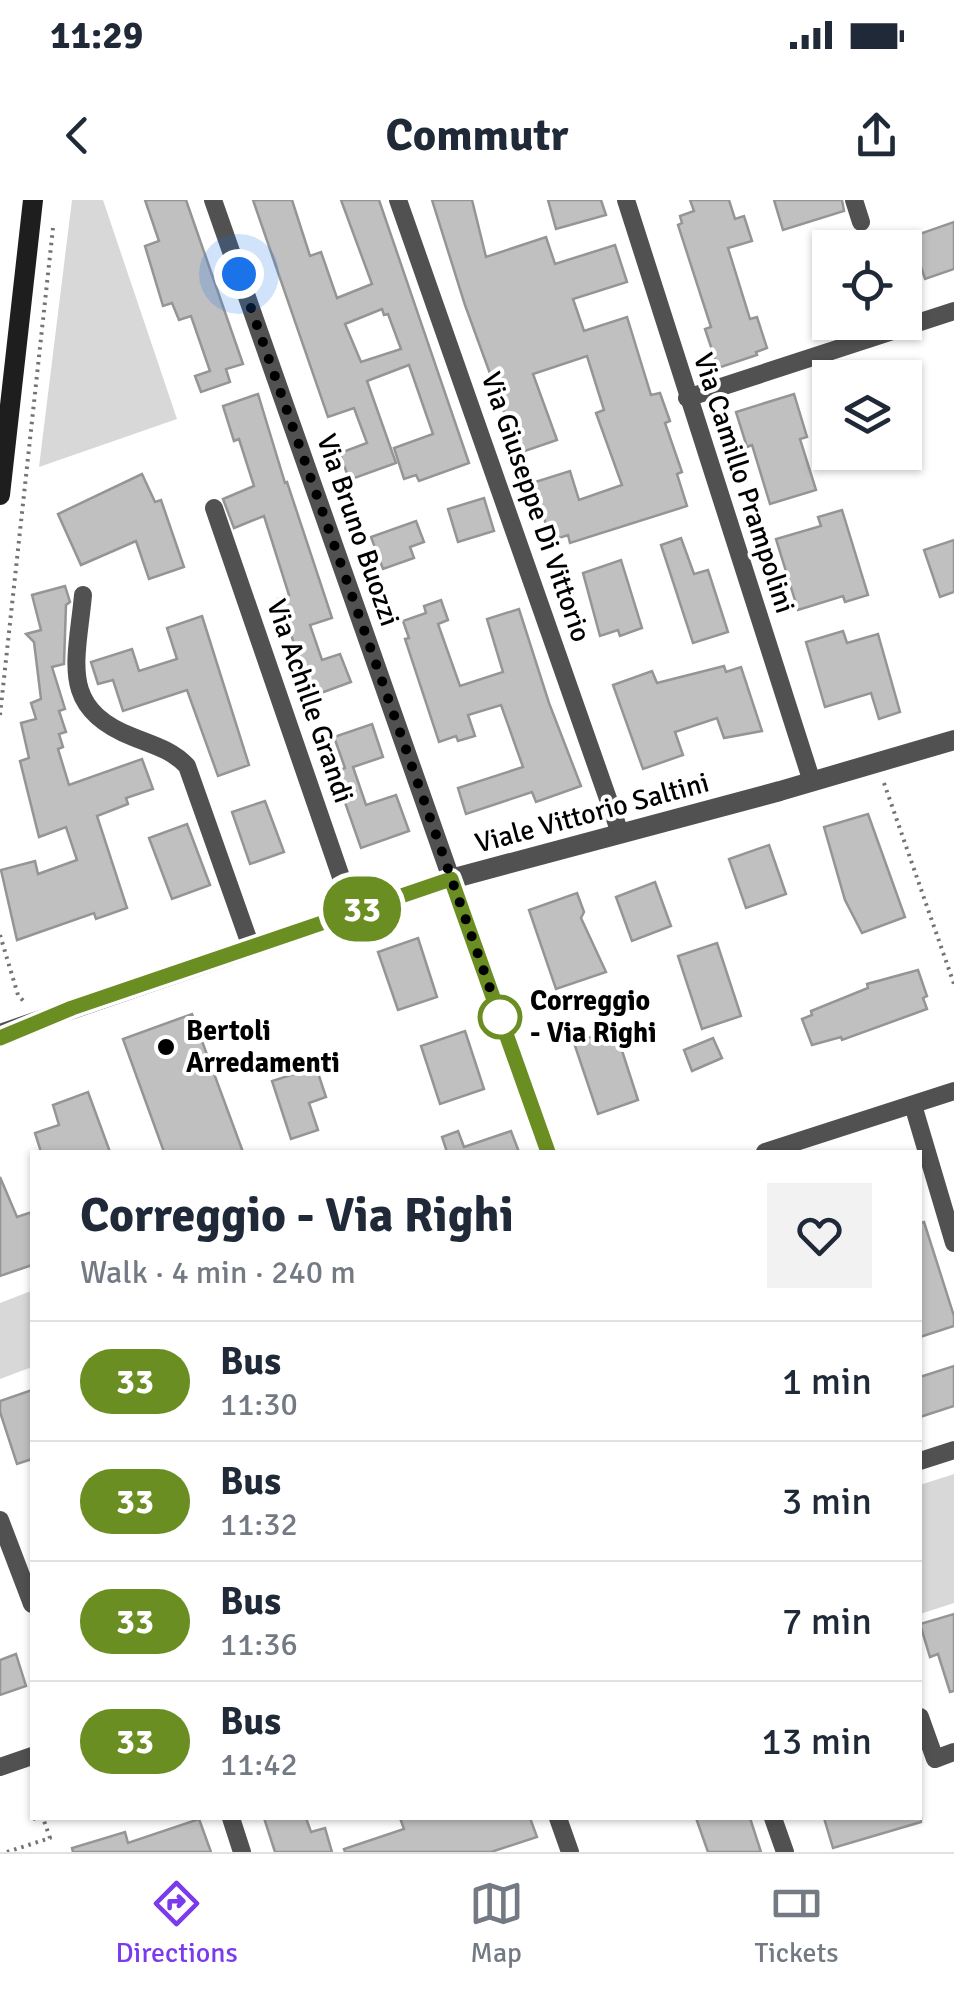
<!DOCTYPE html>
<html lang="en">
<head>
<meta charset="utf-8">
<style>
	body { margin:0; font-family:Signika,sans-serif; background:#f2f2f3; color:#1f2937; height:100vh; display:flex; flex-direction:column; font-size:38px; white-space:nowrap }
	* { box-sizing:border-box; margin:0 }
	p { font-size:32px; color:#747a83 }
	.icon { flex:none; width:55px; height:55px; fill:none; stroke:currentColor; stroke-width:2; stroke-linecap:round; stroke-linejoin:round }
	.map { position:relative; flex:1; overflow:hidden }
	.side { position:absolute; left:30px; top:950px; width:892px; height:670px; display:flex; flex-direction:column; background:#fff; border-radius:0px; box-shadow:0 2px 8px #0004 }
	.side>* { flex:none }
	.badge { padding:0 20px; border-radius:32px; font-size:35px; line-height:65px }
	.controls { position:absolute; left:812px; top:30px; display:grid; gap:20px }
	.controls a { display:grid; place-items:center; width:110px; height:110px; border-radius:0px; background:#fff; box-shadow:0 2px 8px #0004; font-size:50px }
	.you { position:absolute; width:50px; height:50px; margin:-25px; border:8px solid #fff; border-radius:50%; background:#1a73e8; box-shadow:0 0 0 15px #1a73e833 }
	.map>.badge { position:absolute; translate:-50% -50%; box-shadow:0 0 0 5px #fff }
	.round { display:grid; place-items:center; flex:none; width:105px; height:105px; border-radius:0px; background:#f2f2f3 }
	.head { display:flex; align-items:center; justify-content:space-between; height:170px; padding:0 50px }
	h1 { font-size:48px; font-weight:700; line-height:75px }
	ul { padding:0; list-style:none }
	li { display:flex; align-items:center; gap:30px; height:120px; padding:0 50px; border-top:2px solid #e0e1e3 }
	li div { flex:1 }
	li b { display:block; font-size:38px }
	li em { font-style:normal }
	li .badge { min-width:110px; font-weight:700; text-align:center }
	.status { display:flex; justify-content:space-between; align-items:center; height:70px; padding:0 50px; background:#fff; direction:ltr }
	.status svg { height:28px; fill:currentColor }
	header { display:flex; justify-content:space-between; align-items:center; height:130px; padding:0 50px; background:#fff; font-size:45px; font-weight:700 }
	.tabs { display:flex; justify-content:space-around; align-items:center; height:140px; border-top:2px solid #e0e1e3; background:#fff; font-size:28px; color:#747a83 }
	.tabs a { display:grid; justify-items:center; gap:5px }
	.tabs .current { color:#7c3aed }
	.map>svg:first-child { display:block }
	.green { fill:#d8d8d8 }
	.building { fill:#c0c0c0; stroke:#959595; stroke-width:2.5; fill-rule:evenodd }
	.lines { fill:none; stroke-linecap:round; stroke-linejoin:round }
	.path { stroke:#737373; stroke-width:4; stroke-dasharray:2.5 5; stroke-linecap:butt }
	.minor { stroke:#515151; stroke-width:18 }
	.tertiary { stroke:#515151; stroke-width:20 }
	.secondary { stroke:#1e1e1e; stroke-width:20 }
	.line-casing { stroke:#fff; stroke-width:22 }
	.line { stroke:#6b8e23; stroke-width:15 }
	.walk { stroke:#000; stroke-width:10; stroke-dasharray:0 18 }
	.stop-dot { fill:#fff; stroke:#6b8e23; stroke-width:5 }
	.poi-dot { fill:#000; stroke:#fff; stroke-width:4 }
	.labels { text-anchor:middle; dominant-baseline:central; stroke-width:8; stroke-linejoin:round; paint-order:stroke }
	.street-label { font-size:28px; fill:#000; stroke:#fff }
	.stop-label { font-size:28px; font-weight:bold; fill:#000; stroke:#fff; text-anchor:start }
	.poi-label { font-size:28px; font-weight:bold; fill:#000; stroke:#fff; text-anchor:start }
</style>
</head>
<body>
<div class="status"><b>11:29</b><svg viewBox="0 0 49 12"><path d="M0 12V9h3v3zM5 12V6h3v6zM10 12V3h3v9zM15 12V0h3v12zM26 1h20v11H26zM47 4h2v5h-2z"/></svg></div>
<header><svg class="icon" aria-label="back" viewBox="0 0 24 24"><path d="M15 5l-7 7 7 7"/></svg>Commutr<svg class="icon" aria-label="share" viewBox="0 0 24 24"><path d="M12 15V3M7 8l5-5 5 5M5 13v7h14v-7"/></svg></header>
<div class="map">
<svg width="954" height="1652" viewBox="0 0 954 1652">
	<rect width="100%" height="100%" fill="#fff"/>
	<g class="green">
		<polygon points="72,0 103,0 177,219 39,267"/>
		<polygon points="31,1091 32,1167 0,1179 0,1103"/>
		<polygon points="954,1274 954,1403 920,1414 920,1285"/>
	</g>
	<g class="building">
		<polygon points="145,0 186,0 243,164 226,169 230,182 201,192 195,176 210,171 191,116 179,120 172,103 163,106 145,46 159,41"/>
		<path d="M253,0h39l18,56 11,-4 16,46 35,-14 -31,-84h38l90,263 -50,18 -3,-6 -12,4 -10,-31 39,-14 -24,-69 -42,16 29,82 -47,17 -9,-27 27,-10 -13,-35 -26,9zM382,109l2,6 4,-1 13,35 -40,13 -16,-38z"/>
		<polygon points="432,0 472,0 486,57 546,37 555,64 615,45 627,82 573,99 584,131 627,117 651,195 660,193 670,221 665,223 682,272 677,274 687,306 570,343 568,335 550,341 535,282 570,271 579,300 622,285 596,213 604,210 587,156 533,174 557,240 519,253 465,105"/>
		<polygon points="548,0 601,0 606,15 556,29"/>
		<polygon points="690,0 729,0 735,19 744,16 752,41 728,48 750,119 757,117 767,148 756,152 757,155 718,168 705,129 711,127 678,25 682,23 680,16 694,11"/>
		<polygon points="774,0 842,0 844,11 783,30"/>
		<polygon points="954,22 954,69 925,79 911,37"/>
		<polygon points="258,194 285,283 287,282 332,418 310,425 322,460 340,454 351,482 313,496 278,399 289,395 264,316 234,328 223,299 254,286 239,239 234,241 223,206"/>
		<polygon points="794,194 807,237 800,239 816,290 770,304 752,245 747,247 736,212"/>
		<polygon points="142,274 155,302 161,300 184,367 149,379 136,341 81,365 58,314"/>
		<polygon points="484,298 494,331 458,342 448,309"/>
		<polygon points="842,310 868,395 845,402 843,396 798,410 776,339 821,326 818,317"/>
		<polygon points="416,321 424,342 410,347 414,358 383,369 371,337"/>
		<polygon points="681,338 694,374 708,370 728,432 693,443 661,345"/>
		<polygon points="954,340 954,392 940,397 924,350"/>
		<polygon points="621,360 642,428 620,436 618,430 600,436 583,373"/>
		<polygon points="65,386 70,402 66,405 64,464 52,467 65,509 59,511 66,532 59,534 63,547 58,549 69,585 142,559 153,589 126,598 128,604 97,616 127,708 96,719 94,713 17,740 1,670 35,661 38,674 77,660 66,627 39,637 20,561 29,558 21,523 36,519 31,503 41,499 34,442 26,434 41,430 32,395"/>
		<polygon points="441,400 448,420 438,424 460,486 503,472 487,419 519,409 549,503 581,586 536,602 532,592 466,614 458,588 523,567 501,505 468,515 475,536 458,541 456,536 439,542 405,439 409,438 403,421 426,413 424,406"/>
		<polygon points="202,416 249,565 218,576 187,490 123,511 113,480 98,484 91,462 132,449 139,471 177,459 167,428"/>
		<polygon points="843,431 847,443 878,434 900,512 879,519 871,493 825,507 806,442"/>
		<polygon points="724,466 726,472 741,467 762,531 724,538 717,518 675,532 683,555 643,569 613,485 652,471 657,483"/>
		<polygon points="372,524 383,557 353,567 366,605 396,595 409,631 361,648 341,591 334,594 327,575 345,568 334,537"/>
		<polygon points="265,601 284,652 250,664 232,612"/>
		<polygon points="868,614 905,717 862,733 845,700 824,627"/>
		<polygon points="187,624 210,685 172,699 149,638"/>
		<polygon points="769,645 786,694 746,708 729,659"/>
		<polygon points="655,682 671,726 632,741 616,697"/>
		<polygon points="577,693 584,712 581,718 606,772 556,789 529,710"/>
		<polygon points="418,738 437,797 398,810 378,752"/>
		<polygon points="717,743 741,816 702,829 678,756"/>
		<polygon points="918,770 927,796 923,798 927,809 842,840 841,837 812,845 802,819 812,815 811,811 868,788 867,784"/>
		<polygon points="192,814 243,952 164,952 123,839"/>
		<polygon points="615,829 638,900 598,914 574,843"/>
		<polygon points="465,831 484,889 440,904 421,846"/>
		<polygon points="713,838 722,858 692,871 684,850"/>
		<polygon points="316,867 326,897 309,903 318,930 291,939 272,881"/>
		<polygon points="88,892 110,952 41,952 35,933 59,925 53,905"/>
		<polygon points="458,931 464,947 511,931 519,952 447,952 442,937"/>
		<polygon points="0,977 17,1017 32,1012 32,1065 0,1076"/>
		<polygon points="924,1022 954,1116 954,1126 920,1137 920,1023"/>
		<polygon points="954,1166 954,1206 920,1217 920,1177"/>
		<polygon points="32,1190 32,1259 17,1264 0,1212 0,1201"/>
		<polygon points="954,1414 954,1491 950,1492 938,1454 930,1457 920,1424"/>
		<polygon points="16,1454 26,1486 0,1495 0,1460"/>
		<polygon points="264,1618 306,1618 311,1632 325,1628 332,1652 275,1652"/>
		<polygon points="400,1618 530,1618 537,1637 491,1652 345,1652 344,1649 404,1629"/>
		<polygon points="696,1618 750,1618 761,1652 708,1652"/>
		<polygon points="824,1618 921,1618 921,1622 833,1648"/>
		<polygon points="199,1619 211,1652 73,1652 72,1648 125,1632 128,1643"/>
	</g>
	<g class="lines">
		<g class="path">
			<polyline points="0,515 53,28"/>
			<polyline points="884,583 954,784"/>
			<polyline points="0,735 18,795 26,804"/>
			<polyline points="33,1619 36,1618"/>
			<polyline points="7,1652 50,1638 43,1618"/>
		</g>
		<g class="minor">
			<polyline points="213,0 547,952"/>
			<polyline points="398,0 620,633"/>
			<polyline points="626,0 812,582"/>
			<polyline points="854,0 861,22"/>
			<polyline points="687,198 954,111"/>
			<polyline points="214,308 353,712"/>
			<path d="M83,395c-6,66 -25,113 50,142 20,8 39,13 54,29l64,181"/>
			<polyline points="913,905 954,1043"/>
			<polyline points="765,952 954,891"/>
			<polyline points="920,1261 954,1250"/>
			<polyline points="0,1320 32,1404"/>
			<polyline points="920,1517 935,1559 954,1552"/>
			<polyline points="0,1567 32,1556"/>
			<polyline points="231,1618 242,1652"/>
			<polyline points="558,1618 570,1652"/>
			<polyline points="773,1618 785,1652"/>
		</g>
		<polyline class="tertiary" points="0,834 451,679 780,591 954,540"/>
		<polyline class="secondary" points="0,295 33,0"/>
	</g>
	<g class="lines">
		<defs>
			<polyline id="line" points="0,838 72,808 451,679 548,952"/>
		</defs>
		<use href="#line" class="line-casing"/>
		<use href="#line" class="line"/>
		<polyline class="walk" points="239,74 500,817"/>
	</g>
	<circle class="stop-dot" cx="500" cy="817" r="20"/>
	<circle class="poi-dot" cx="166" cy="847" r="10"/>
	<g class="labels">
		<g class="street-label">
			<text transform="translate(744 283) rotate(72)">Via Camillo Prampolini</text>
			<text transform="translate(536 307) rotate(71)">Via Giuseppe Di Vittorio</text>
			<text transform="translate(358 330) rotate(71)">Via Bruno Buozzi</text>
			<text transform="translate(310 501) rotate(71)">Via Achille Grandi</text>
			<text transform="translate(592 613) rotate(-15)">Viale Vittorio Saltini</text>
		</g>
		<g class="stop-label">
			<text x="530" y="801">Correggio<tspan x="530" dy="32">- Via Righi</tspan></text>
		</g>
		<g class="poi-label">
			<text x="186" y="831">Bertoli<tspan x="186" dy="32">Arredamenti</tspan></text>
		</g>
	</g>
</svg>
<div class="controls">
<a><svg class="icon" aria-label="locate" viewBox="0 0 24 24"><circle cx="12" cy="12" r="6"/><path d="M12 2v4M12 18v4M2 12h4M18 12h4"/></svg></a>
<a><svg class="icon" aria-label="layers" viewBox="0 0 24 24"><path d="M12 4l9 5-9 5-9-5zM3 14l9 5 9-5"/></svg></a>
</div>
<div class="you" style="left:239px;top:74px"></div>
<b class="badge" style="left:362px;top:709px;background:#6b8e23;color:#fff">33</b>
<section class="side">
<div class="head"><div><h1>Correggio - Via Righi</h1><p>Walk · 4 min · 240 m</p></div><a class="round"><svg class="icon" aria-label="heart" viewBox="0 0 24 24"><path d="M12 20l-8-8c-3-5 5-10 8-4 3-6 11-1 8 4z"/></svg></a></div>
<ul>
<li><span class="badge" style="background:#6b8e23;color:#fff">33</span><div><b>Bus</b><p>11:30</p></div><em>1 min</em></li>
<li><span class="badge" style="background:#6b8e23;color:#fff">33</span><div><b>Bus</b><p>11:32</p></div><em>3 min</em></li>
<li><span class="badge" style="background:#6b8e23;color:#fff">33</span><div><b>Bus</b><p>11:36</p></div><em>7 min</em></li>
<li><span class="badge" style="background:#6b8e23;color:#fff">33</span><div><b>Bus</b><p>11:42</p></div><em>13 min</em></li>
</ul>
</section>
</div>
<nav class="tabs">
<a class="current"><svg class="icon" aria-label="directions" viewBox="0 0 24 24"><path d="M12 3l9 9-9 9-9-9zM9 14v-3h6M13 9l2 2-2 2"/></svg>Directions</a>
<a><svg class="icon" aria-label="map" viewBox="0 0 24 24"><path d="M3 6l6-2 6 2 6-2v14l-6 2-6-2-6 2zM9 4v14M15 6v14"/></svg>Map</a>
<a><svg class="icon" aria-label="tickets" viewBox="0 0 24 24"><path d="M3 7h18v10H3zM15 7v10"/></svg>Tickets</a>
</nav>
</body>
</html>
